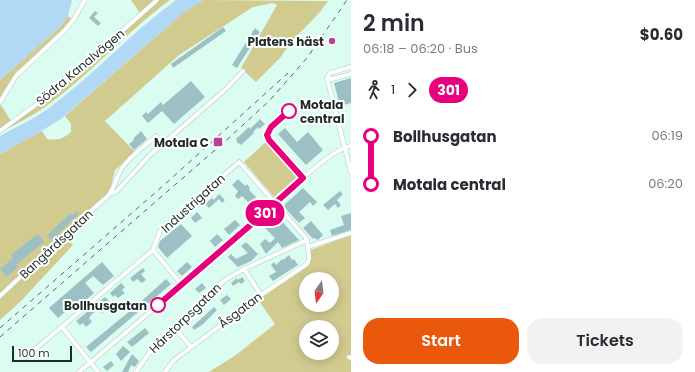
<!DOCTYPE html>
<html lang="en">
<head>
<meta charset="utf-8">
<style>
	body { margin:0; font-family:Poppins,sans-serif; background:#f2f2f3; color:#2b2b33; height:100vh; display:flex; flex-direction:column; font-size:15px; white-space:nowrap }
	* { box-sizing:border-box; margin:0 }
	p { font-size:13px; color:#7c7c81 }
	.icon { flex:none; width:22px; height:22px; fill:none; stroke:currentColor; stroke-width:2; stroke-linecap:round; stroke-linejoin:round }
	.map { position:relative; flex:1; overflow:hidden }
	.drawer { display:flex; flex-direction:column; background:#fff; width:344px }
	.drawer>* { flex:none }
	.badge { padding:0 8px; border-radius:13px; font-size:14px; line-height:26px }
	.needle { width:26px; rotate:194deg }
	.controls { position:absolute; left:299px; top:272px; display:grid; gap:8px }
	.controls a { display:grid; place-items:center; width:40px; height:40px; border-radius:50%; background:#fff; box-shadow:0 2px 10px #0003; font-size:20px }
	.scale { position:absolute; left:12px; bottom:10px; width:60px; box-sizing:border-box; padding-left:4px; border:2px solid #1e2b26; border-top:0; font-size:11px; line-height:14px; white-space:nowrap; color:#1e2b26; -webkit-text-stroke:3px #fff; paint-order:stroke }
	.map>.badge { position:absolute; translate:-50% -50%; box-shadow:0 0 0 2px #fff }
	.legs { display:flex; align-items:center; gap:6px; height:44px; padding:0 12px; font-size:13px }
	.legs p { margin-inline-start:auto }
	.headline { display:flex; align-items:center; justify-content:space-between; height:68px; padding:0 12px }
	h1 { font-size:22px; font-weight:600; line-height:30px }
	.action { display:flex; gap:8px; margin-top:auto; padding:8px 12px }
	.action a { flex:1; height:46px; border-radius:16px; background:#ea580c; color:#fff; font-size:16px; font-weight:600; line-height:46px; text-align:center }
	.action a+a { background:#f2f2f3; color:#2b2b33 }
	ul { padding:0 12px; list-style:none }
	li { display:flex; align-items:center; gap:14px; height:48px; font-size:15px }
	li i { display:grid; place-items:center; width:6px; height:100%; margin:0 5px; background:currentColor }
	li i::after { content:''; width:10px; height:10px; margin:-5px; border:3px solid; border-radius:50%; background:#fff }
	li p { margin-inline-start:auto }
	li:first-child i { background:linear-gradient(#0000 50%,currentColor 0) }
	li:last-child i { background:linear-gradient(currentColor 50%,#0000 0) }
	main { display:flex; flex:1; min-height:0 }
	.map>svg:first-child { display:block }
	.green { fill:#d1cb90; fill-rule:evenodd }
	.water { fill:#b1d8f4 }
	.building { fill:#9dc0c4 }
	.lines { fill:none; stroke-linecap:round; stroke-linejoin:round }
	.minor-casing { stroke:#adcdc1; stroke-width:5 }
	.minor { stroke:#fff; stroke-width:4 }
	.rail { stroke:#586b64; stroke-width:1; stroke-dasharray:5 5; stroke-linecap:butt }
	.line-1-casing { stroke:#fff; stroke-width:9 }
	.line-1 { stroke:#e6007e; stroke-width:6 }
	.poi-dot { fill:#bc4193; stroke:#fff; stroke-width:1.5 }
	.stop-1-dot { fill:#fff; stroke:#e6007e; stroke-width:2 }
	.labels { text-anchor:middle; dominant-baseline:central; stroke-width:4; stroke-linejoin:round; paint-order:stroke }
	.poi-label { font-size:12px; font-weight:bold; fill:#1e2b26; stroke:#fff; text-anchor:end }
	.street-label { font-size:12px; fill:#1e2b26; stroke:#fff }
	.stop-label { font-size:12px; font-weight:bold; fill:#1e2b26; stroke:#fff; text-anchor:start }
</style>
</head>
<body>
<main>
<div class="map">
<svg width="351" height="372" viewBox="0 0 351 372">
	<rect width="100%" height="100%" fill="#dbfcf0"/>
	<g class="green">
		<polygon points="131,0 156,0 140,13"/>
		<path d="M159,0h11c-44,32 -80,75 -125,107 -14,10 -30,17 -45,26l117,-92 5,-8z"/>
		<path d="M203,0l125,1 -8,11 -28,29 -12,17 -24,24 -15,-14 36,-63 -4,-2 -20,4 -74,48 -74,66 30,31 -20,18 -7,29 -44,35 9,11 -52,56 -21,19v-166l42,-23 5,8c10,2 16,0 24,-7v-8l-6,-8 117,-102z"/>
		<polygon points="68,16 72,19 53,40 16,72 0,98 0,80 60,27"/>
		<polygon points="1,105 11,121 0,129 0,107"/>
		<polygon points="267,141 298,176 274,197 244,162"/>
		<path d="M351,235v137h-142l27,-17 39,-31 -18,-26 52,-38 2,-10zM306,279h26v26h-26zM306,327h26v26h-26z"/>
	</g>
	<g class="water">
		<polygon points="0,0 72,0 68,16 60,27 0,80"/>
		<path d="M176,0h27l-21,14 -121,105 -28,17 -33,18v-18c18,-10 36,-18 53,-31 43,-32 79,-73 123,-105z"/>
	</g>
	<g class="building">
		<polygon points="95,11 98,13 94,17 101,23 98,26 89,18"/>
		<polygon points="223,27 226,31 173,68 171,64"/>
		<polygon points="255,28 260,32 237,68 232,65"/>
		<polygon points="351,78 351,103 340,106 334,83"/>
		<polygon points="191,81 205,97 174,124 162,111 148,123 142,116 146,112 148,114 161,102 163,105"/>
		<polygon points="260,119 265,124 259,129 258,127 253,132 254,133 241,145 239,143 238,144 236,139 249,127 250,129"/>
		<polygon points="285,128 297,142 308,132 323,150 306,165 278,134"/>
		<polygon points="141,131 147,139 134,150 129,144 134,140 133,139"/>
		<polygon points="238,179 245,186 247,184 250,188 249,190 256,197 249,203 242,196 240,198 238,199 235,196 238,191 232,185"/>
		<polygon points="303,188 317,202 313,206 310,202 299,212 305,218 299,223 283,206"/>
		<polygon points="340,191 343,194 337,200 341,205 338,208 335,204 328,210 323,205"/>
		<polygon points="219,194 225,200 222,203 219,199 209,208 205,204 212,198 214,200"/>
		<polygon points="77,211 79,214 51,240 47,235 71,213 73,215"/>
		<polygon points="197,212 202,218 195,223 191,218"/>
		<polygon points="351,213 351,230 332,236 330,230 344,225 341,216"/>
		<polygon points="277,216 299,240 282,248 278,242 266,254 260,244 265,239 270,243 275,238 264,227"/>
		<polygon points="235,220 240,225 229,235 224,229"/>
		<polygon points="311,221 323,235 318,240 314,238 313,239 303,228"/>
		<polygon points="181,224 192,236 167,258 158,247 160,241"/>
		<polygon points="38,234 44,242 16,265 18,267 6,277 0,269 13,258 11,255"/>
		<polygon points="217,234 223,240 215,247 210,241"/>
		<polygon points="246,242 258,254 251,261 238,267 228,257 231,254 236,259 248,253 241,246"/>
		<polygon points="289,255 292,260 294,259 298,265 273,281 269,276 276,272 271,265 274,262 276,265 282,259 283,260"/>
		<polygon points="102,262 114,276 103,285 93,276 85,283 94,293 77,308 74,304 58,318 49,308"/>
		<polygon points="187,262 192,267 182,276 177,271"/>
		<polygon points="143,268 145,271 141,274 146,280 142,283 137,279 133,282 130,278"/>
		<polygon points="242,277 245,281 241,284 239,282 233,286 231,283 237,278 238,280"/>
		<polygon points="166,279 171,284 91,352 86,347 136,306"/>
		<polygon points="121,283 125,287 122,290 125,293 118,298 115,295 113,297 110,293"/>
		<polygon points="202,283 206,288 199,293 195,289"/>
		<polygon points="227,295 231,299 224,305 220,300"/>
		<polygon points="105,297 109,301 105,304 108,307 102,313 99,309 92,314 89,318 92,322 86,327 83,323 80,325 76,321"/>
		<polygon points="214,307 217,310 202,325 194,330 192,327"/>
		<polygon points="145,328 149,333 132,347 127,342"/>
		<polygon points="123,346 130,352 121,361 116,354"/>
		<polygon points="132,354 139,361 135,367 131,365 128,372 122,372"/>
		<polygon points="111,361 114,365 107,371 103,367"/>
	</g>
	<g class="lines">
		<defs>
			<g id="minor">
				<polyline points="327,78 351,172"/>
				<polyline points="327,78 330,73 351,67"/>
				<polyline points="327,78 332,79 351,74"/>
				<polyline points="0,102 16,76 64,31 74,19 85,0"/>
				<polyline points="0,131 52,93 157,0"/>
				<polyline points="111,193 116,192 150,155 226,89 243,71"/>
				<polyline points="153,250 182,285"/>
				<polyline points="244,269 261,295"/>
				<path d="M0,296l34,-32 9,-11 65,-57c7,-8 8,-19 14,-28 8,-12 23,-22 34,-32"/>
				<polyline points="62,327 98,372"/>
				<polyline points="175,328 191,347"/>
				<polyline points="26,357 153,250 160,231 239,162 306,238 308,247 351,233"/>
				<polyline points="349,357 351,358"/>
				<path d="M79,372c59,-49 117,-100 175,-149 21,-18 73,-73 97,-77"/>
				<polyline points="136,372 152,349 175,328 209,293 225,280 244,269 307,240"/>
				<polyline points="165,372 174,360 261,295 307,264 309,259 308,247"/>
			</g>
		</defs>
		<use href="#minor" class="minor-casing"/>
		<use href="#minor" class="minor"/>
		<g class="rail">
			<polyline points="0,328 164,185 288,73"/>
			<polyline points="0,337 230,137 270,100 307,58 347,0"/>
		</g>
	</g>
	<g class="lines">
		<defs>
			<polyline id="line-1" points="158,305 254,222 303,178 269,140 267,135 271,127 289,111"/>
		</defs>
		<use href="#line-1" class="line-1-casing"/>
		<use href="#line-1" class="line-1"/>
	</g>
	<g class="poi-dot">
		<circle cx="332" cy="41" r="4"/>
		<rect x="213" y="137" width="10" height="10" rx="2"/>
	</g>
	<g class="stop-1-dot">
		<circle cx="289" cy="111" r="7"/>
		<circle cx="158" cy="305" r="7"/>
	</g>
	<g class="labels">
		<g class="poi-label">
			<text x="324" y="41">Platens häst</text>
			<text x="209" y="142">Motala C</text>
		</g>
		<g class="street-label">
			<text transform="translate(80 67) rotate(-40)">Södra Kanalvägen</text>
			<text transform="translate(193 203) rotate(-42)">Industrigatan</text>
			<text transform="translate(56 244) rotate(-43)">Bangårdsgatan</text>
			<text transform="translate(240 310) rotate(-37)">Åsgatan</text>
			<text transform="translate(185 318) rotate(-44)">Hårstorpsgatan</text>
		</g>
		<g class="stop-label">
			<text x="300" y="104">Motala<tspan x="300" dy="14">central</tspan></text>
			<text x="147" y="305" text-anchor="end">Bollhusgatan</text>
		</g>
	</g>
</svg>
<div class="controls">
<a><svg class="needle" viewBox="-14 -14 28 28"><path d="M0-13l5 13h-10z" fill="#e53935"/><path d="M0 13l5-13h-10z" fill="#7c7c81"/></svg></a>
<a><svg class="icon" aria-label="layers" viewBox="0 0 24 24"><path d="M12 4l9 5-9 5-9-5zM3 14l9 5 9-5"/></svg></a>
</div>
<div class="scale">100 m</div>
<b class="badge" style="left:265px;top:213px;background:#e6007e;color:#fff">301</b>
</div>
<section class="drawer">
<div class="headline"><div><h1>2 min</h1><p>06:18 – 06:20 · Bus</p></div><b>$0.60</b></div>
<div class="legs"><svg class="icon" aria-label="walk" viewBox="0 0 24 24"><circle cx="13" cy="4" r="2"/><path d="M13 8l-2 6 4 7M11 14l-3 7M7 12l3-4h3l4 4"/></svg>1<svg class="icon" aria-label="forward" viewBox="0 0 24 24"><path d="M9 5l7 7-7 7"/></svg><b class="badge" style="background:#e6007e;color:#fff">301</b></div>
<ul>
<li><i style="color:#e6007e"></i><b>Bollhusgatan</b><p>06:19</p></li>
<li><i style="color:#e6007e"></i><b>Motala central</b><p>06:20</p></li>
</ul>
<div class="action"><a>Start</a><a>Tickets</a></div>
</section>
</main>
</body>
</html>
